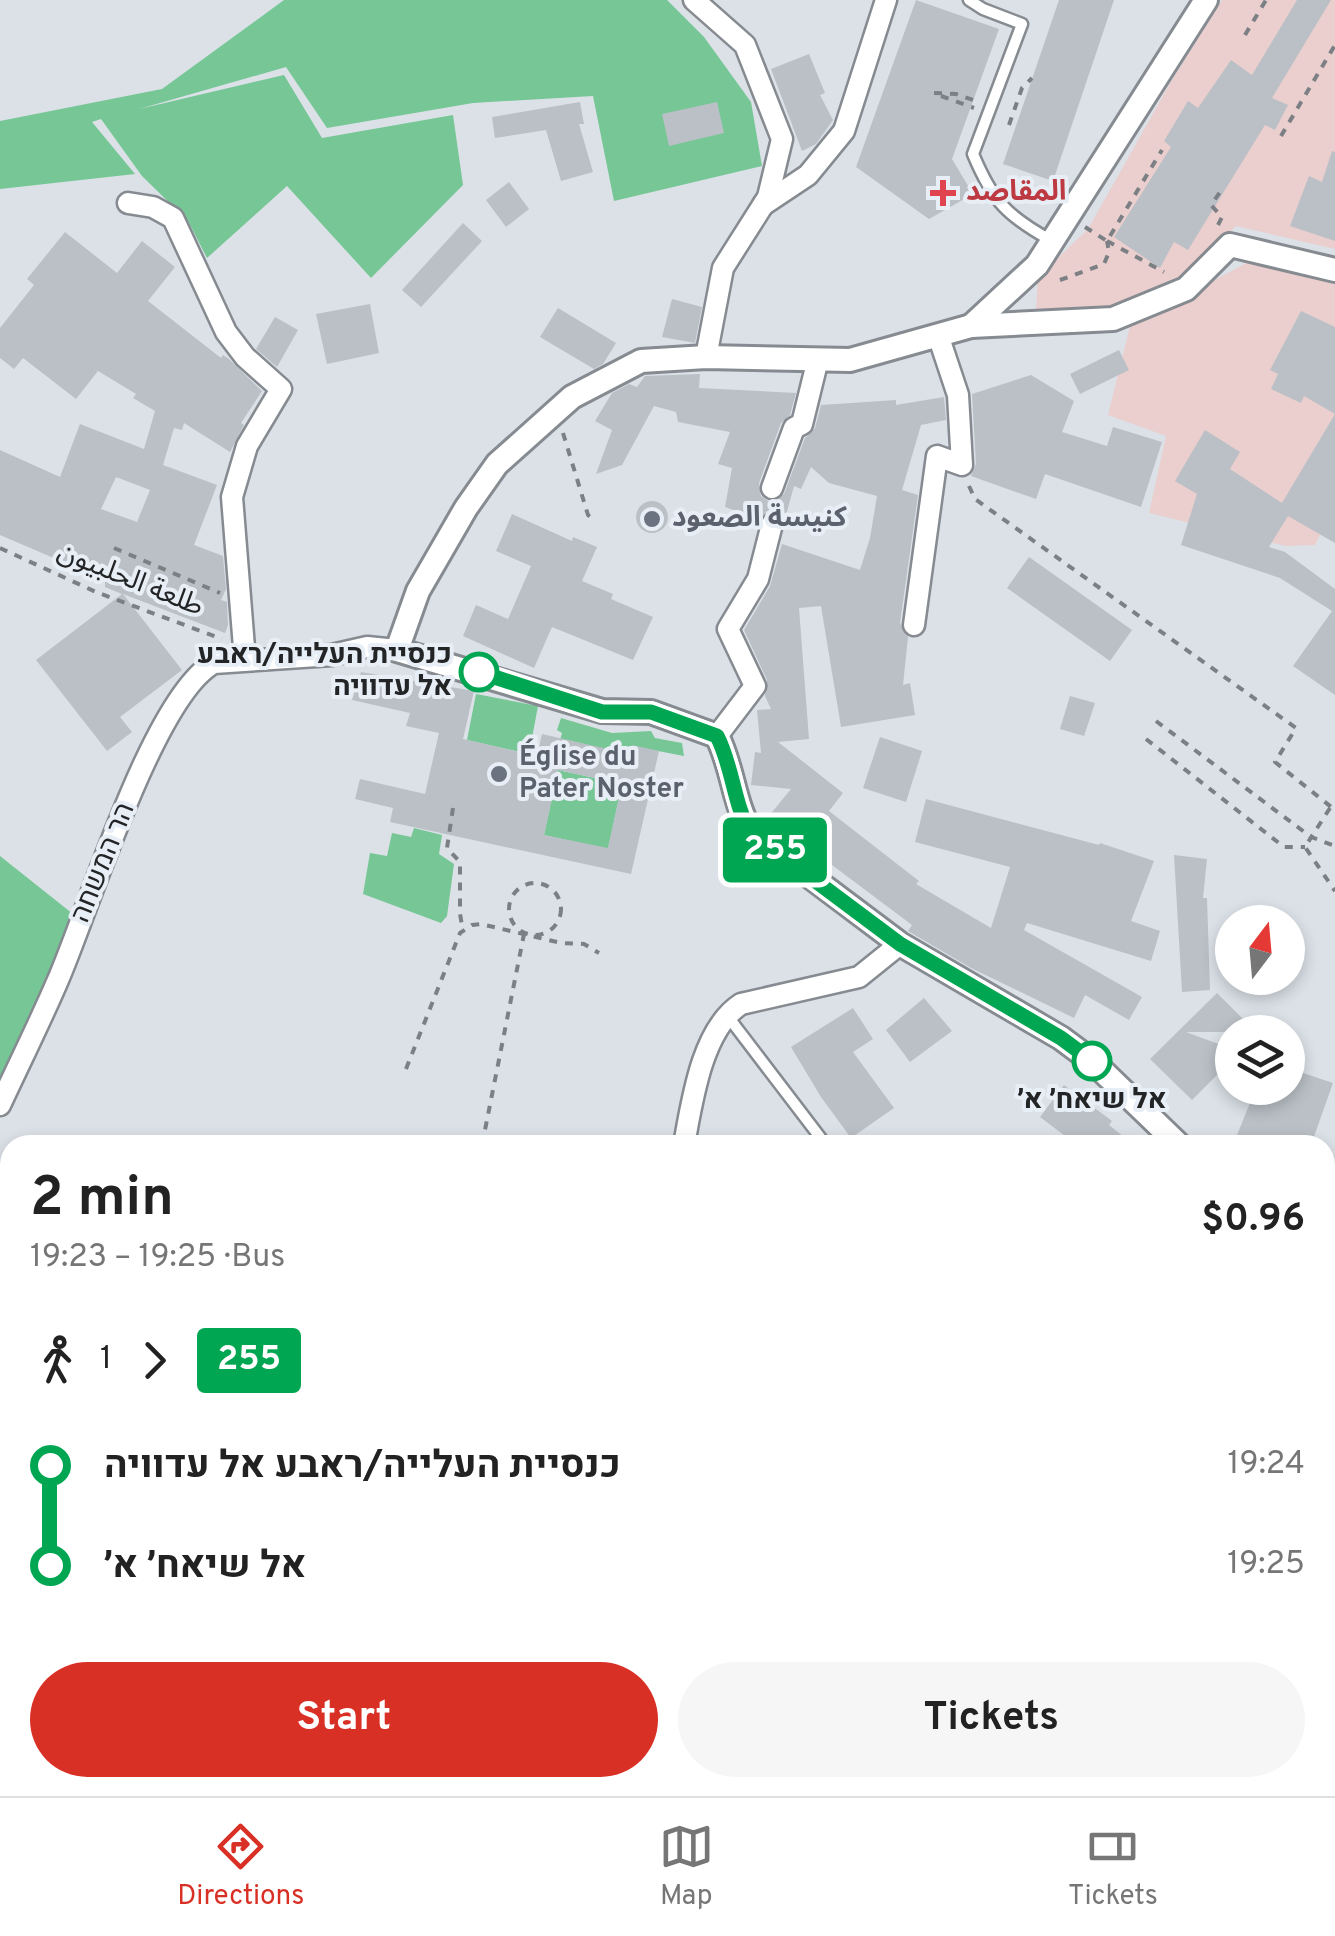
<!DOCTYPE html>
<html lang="en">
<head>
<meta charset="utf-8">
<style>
	body { margin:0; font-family:Overpass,"Noto Sans Arabic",Heebo,sans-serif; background:#f6f6f6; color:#222; height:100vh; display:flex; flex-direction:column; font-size:38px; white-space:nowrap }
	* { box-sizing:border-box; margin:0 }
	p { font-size:32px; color:#767676 }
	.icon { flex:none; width:55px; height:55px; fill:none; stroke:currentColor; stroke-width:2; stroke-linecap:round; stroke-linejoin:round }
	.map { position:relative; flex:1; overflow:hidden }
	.sheet { position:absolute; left:0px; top:1135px; width:1335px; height:662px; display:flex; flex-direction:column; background:#fff; border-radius:30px 30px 0 0; box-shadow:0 5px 15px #0003 }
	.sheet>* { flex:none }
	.badge { padding:0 20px; border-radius:8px; font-size:35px; line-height:65px }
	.needle { width:65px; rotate:16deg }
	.buttons { position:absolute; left:1215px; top:905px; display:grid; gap:20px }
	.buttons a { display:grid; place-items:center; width:90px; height:90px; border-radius:50%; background:#fff; box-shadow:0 5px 15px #0003; font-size:50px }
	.map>.badge { position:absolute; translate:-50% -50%; box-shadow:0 0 0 5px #fff }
	.legs { display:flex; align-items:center; gap:15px; height:110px; padding:0 30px; font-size:32px }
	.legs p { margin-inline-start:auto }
	.summary { display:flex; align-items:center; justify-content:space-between; height:170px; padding:0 30px }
	h1 { font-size:55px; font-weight:700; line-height:75px }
	.cta { display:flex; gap:20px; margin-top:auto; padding:20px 30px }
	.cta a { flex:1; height:115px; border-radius:60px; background:#d93025; color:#fff; font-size:40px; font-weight:700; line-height:115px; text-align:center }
	.cta a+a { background:#f6f6f6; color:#222 }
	ul { padding:0 30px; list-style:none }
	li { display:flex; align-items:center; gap:35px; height:100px; font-size:38px }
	li i { display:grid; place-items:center; width:15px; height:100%; margin:0 12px; background:currentColor }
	li i::after { content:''; width:25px; height:25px; margin:-12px; border:8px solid; border-radius:50%; background:#fff }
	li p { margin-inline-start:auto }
	li:first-child i { background:linear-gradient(#0000 50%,currentColor 0) }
	li:last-child i { background:linear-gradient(currentColor 50%,#0000 0) }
	.tab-bar { display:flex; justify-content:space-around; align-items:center; height:140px; border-top:2px solid #e0e0e0; background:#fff; font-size:28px; color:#767676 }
	.tab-bar a { display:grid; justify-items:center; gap:5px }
	.tab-bar .current { color:#d93025 }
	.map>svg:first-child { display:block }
	.education { fill:#eacfce }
	.green { fill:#76c795 }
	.building { fill:#bac0c6; fill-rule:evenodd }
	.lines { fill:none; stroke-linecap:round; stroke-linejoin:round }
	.service-casing { stroke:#858b90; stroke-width:15 }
	.minor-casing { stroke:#858b90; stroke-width:25 }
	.tertiary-casing { stroke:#858b90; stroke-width:28 }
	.path { stroke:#7c8084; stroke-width:4; stroke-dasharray:8 8; stroke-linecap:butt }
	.service { stroke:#fff; stroke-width:10 }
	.minor { stroke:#fff; stroke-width:20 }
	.tertiary { stroke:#fff; stroke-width:22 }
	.line-1-casing { stroke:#fff; stroke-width:22 }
	.line-1 { stroke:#00a651; stroke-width:15 }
	.health-dot { fill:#e0444e; stroke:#e8eef5; stroke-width:4 }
	.worship-dot { fill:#6b7280; stroke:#e8eef5; stroke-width:4 }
	.stop-1-dot { fill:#fff; stroke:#00a651; stroke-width:5 }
	.labels { text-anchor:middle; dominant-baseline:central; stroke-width:8; stroke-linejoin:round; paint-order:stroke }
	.health-label { font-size:28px; font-weight:bold; fill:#be3a42; stroke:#e8eef5; text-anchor:start }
	.worship-label { font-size:28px; font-weight:bold; fill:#5b616d; stroke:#e8eef5; text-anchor:start }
	.street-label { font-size:28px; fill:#222426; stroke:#e8eef5 }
	.stop-label { font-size:28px; font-weight:bold; fill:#222426; stroke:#e8eef5; text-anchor:end }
</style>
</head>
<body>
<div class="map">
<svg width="1335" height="1796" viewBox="0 0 1335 1796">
	<rect width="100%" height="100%" fill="#dbe1e7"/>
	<g class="education">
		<polygon points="1222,0 1335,0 1335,249 1236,226 1183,280 1093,315 1036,310 1038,277 1088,229 1172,80"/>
		<polygon points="1250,261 1335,280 1335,505 1315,545 1286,546 1149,513 1166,436 1108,415 1130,326"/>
	</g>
	<g class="green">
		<polygon points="284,0 667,0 704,37 751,102 762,166 614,201 593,96 473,103 327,128 286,67 139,109 284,75 322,138 453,115 463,185 371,278 287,186 207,258 188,221 142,176 101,119 92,122 135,174 0,189 0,121 162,89"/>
		<polygon points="476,694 538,706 529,754 467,740"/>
		<polygon points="561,718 612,733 651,731 655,738 682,743 684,756 653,750 631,766 557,751 562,733 557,730"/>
		<polygon points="558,770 622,784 608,849 544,835"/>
		<polygon points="414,828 442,835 439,854 454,864 447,916 441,923 363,894 370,853 387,856 392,833 411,837"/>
		<polygon points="0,856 78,918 0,1096"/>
		<polygon points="0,1748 10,1754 10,1788 78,1788 113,1796 0,1796"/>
		<polygon points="151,1788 419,1788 434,1796 149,1796"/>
		<polygon points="525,1788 886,1788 881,1796 517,1796"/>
	</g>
	<g class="building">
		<polygon points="916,0 999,29 952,159 973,194 929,219 856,167"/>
		<polygon points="1059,0 1114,0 1053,181 1003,164"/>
		<polygon points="1297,0 1331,0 1272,98 1288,105 1275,130 1265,125 1188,250 1174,242 1160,268 1114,237 1171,147 1164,141 1188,101 1198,108 1231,60 1252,75"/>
		<polygon points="809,54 825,93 820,95 833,120 816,144 802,151 771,69"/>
		<polygon points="580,102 584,124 579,124 593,172 561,181 546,130 495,138 492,117"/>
		<polygon points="717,102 724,133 669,146 662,114"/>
		<polygon points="1332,151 1335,152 1335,241 1290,226 1309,176 1322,182"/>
		<polygon points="509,182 529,209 506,227 486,200"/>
		<polygon points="463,223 482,241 421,307 402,290"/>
		<path d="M65,232l52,41 25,-32 33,26 -27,34 73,57 2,-3 6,4 33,32 -21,32 3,2 -14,27 -46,-29 -2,7 -8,-2 -11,37 54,20 -23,60 29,11 3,33 -5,11 6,2 1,23 -3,8 -102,-39 59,76 -62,47 12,15 -25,19 -71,-91 86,-66 -17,-7v-7l-105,-45v-85l60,27 20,-53 64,25 11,-38 -22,-13 3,-4 -38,-23 -22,28 -53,-41 -9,11 -14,-11v-30l34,-43 -7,-6zM116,477l34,13 -13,32 -36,-13z"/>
		<polygon points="672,299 702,307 695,343 662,337"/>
		<polygon points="370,304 379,353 327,364 316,314"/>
		<polygon points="558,308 616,343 603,364 594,369 540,337"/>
		<polygon points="1301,311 1335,327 1335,543 1288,516 1269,547 1285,552 1335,589 1335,695 1293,666 1332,611 1280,578 1181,545 1197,494 1175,481 1205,430 1240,452 1230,469 1282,503 1335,414 1304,396 1301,403 1271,389 1278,374 1270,370"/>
		<polygon points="275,317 298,330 277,367 256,349"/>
		<polygon points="1119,350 1129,370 1080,394 1070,374"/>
		<polygon points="700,374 699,388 796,393 790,415 781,423 759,483 761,496 768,501 775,501 784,494 805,438 815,428 821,405 896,400 896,405 944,397 946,420 921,425 902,490 918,495 900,623 908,637 903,685 910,683 915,715 841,727 821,606 799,608 809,739 778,742 843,793 829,811 919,881 916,884 991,928 1010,867 915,842 926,799 1099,845 1100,843 1154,861 1131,921 1160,931 1151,961 1027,923 1024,930 1142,997 1129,1020 1085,995 1074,1018 971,968 908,931 912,925 768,817 791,789 751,785 755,752 761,753 757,710 771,709 765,696 767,680 744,630 770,586 782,544 860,570 870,538 877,496 829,483 811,467 801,489 794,486 785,519 774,511 767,511 759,519 725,507 732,468 718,464 730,432 678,422 676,412 654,406 622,465 596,474 612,430 595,421 612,393 629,384 637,387 645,376"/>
		<polygon points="1031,375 1074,401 1062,432 1107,446 1113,427 1162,442 1141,507 1045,474 1036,499 971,476 976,464 972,394"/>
		<circle cx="652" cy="517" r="16"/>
		<polygon points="512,514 572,541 573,537 597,547 582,581 613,594 611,599 653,617 633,660 552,627 534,668 463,636 476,605 508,619 531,566 496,551"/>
		<polygon points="1029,557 1132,630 1110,661 1007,588"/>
		<path d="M361,672l113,19 -11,48 74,17 5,-22 88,20 2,-9 27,6 -28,123 -241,-52 3,-14 -38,-9 5,-20 65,15 14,-61 -33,-7 4,-13 -58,-13zM558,770l64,14 -14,64 -64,-13z"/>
		<polygon points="1070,696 1095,703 1084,736 1060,729"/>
		<polygon points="880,737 922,751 906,802 863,788"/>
		<polygon points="1174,855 1207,859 1203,898 1207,898 1210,990 1182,992"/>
		<polygon points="1217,993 1256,1032 1186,1032 1232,1049 1232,1078 1223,1069 1192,1100 1150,1059"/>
		<polygon points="924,998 952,1031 910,1062 886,1030"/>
		<polygon points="853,1008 873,1039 853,1052 894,1108 851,1138 821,1097 791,1047"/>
		<polygon points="1288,1068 1333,1083 1311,1145 1233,1145 1256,1088 1288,1088"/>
		<polygon points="1064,1085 1112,1121 1109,1125 1134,1145 1077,1145 1040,1117"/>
	</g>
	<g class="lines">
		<defs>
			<g id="service">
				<path d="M969,0l14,9 39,15 -49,130c20,48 34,62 79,87"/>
				<polyline points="726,1014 826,1145"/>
				<polyline points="0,1317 10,1321 0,1344"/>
			</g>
			<g id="minor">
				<polyline points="694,0 745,45 782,139 768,197 723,268 706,357"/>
				<polyline points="128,203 153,207 173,218 226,332 245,357 281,389 247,446 232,497 245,660"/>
				<polyline points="763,205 808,175 844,131 886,0"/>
				<polyline points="772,488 794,428 802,424 818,359"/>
				<polyline points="914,625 937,456 962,465 958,395 938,335"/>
				<polyline points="717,736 755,686 728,629 758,579 772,524"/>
				<path d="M0,1105c19,-41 40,-83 58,-125 30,-69 96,-285 156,-317l118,-8 35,-8 30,3"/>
				<path d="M684,1145c8,-44 18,-116 57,-141l118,-27 41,-33"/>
				<polyline points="1325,1468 1335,1475"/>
				<polyline points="1325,1556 1335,1560"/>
				<polyline points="1216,1788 1217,1796"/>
				<polyline points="1320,1788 1321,1796"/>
				<polyline points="505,1796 512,1788"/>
				<polyline points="1037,1796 1037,1788"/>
			</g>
			<g id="tertiary">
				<polyline points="971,326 1113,319 1186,289 1230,245 1335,270"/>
				<path d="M1179,1145l-87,-84 -31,-23 -161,-94 -149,-112c-18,-30 -18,-65 -34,-96l-66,-24 -49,-1 -205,-61 21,-59 48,-83 31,-44 75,-67 69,-36 65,-4 144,3 121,-34 66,-61 169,-265"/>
				<polyline points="1325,1231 1335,1232"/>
			</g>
		</defs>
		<use href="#service" class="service-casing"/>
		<use href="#minor" class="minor-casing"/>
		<use href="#tertiary" class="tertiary-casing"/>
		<g class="path">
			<polyline points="1245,35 1266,0"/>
			<polyline points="934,93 956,94 976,101"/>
			<polyline points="941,96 974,108"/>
			<polyline points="1009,125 1022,88 1032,78"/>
			<polyline points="1281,136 1335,45"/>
			<polyline points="1218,225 1222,217 1211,205 1223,188"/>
			<polyline points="1085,227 1107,241 1162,150"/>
			<polyline points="1107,241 1164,272"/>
			<polyline points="1060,280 1104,264 1109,252 1107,241"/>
			<polyline points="563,433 588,515 594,520"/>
			<polyline points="969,486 975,499 1296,728 1275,762 1335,810"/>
			<polyline points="0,548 96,592 222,639"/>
			<polyline points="114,548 220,593"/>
			<polyline points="1156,721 1311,837 1335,846"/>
			<polyline points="1146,739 1284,847 1305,847"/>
			<polyline points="453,808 447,848 460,862 460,914 463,931"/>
			<polyline points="1330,808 1305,847 1335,891"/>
			<circle cx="535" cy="909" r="26"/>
			<polyline points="406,1069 460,933 472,925 481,924 561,943 584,944 599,953"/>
			<polyline points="482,1145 524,934"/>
			<polyline points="0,1758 10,1763"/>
			<polyline points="59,1788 75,1796"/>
			<polyline points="200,1796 206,1788"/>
		</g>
		<use href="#service" class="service"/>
		<use href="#minor" class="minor"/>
		<use href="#tertiary" class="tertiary"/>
	</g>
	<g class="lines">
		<defs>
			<path id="line-1" d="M479,672l123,40h49l66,24c16,31 16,66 33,96l150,112 161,94 31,23"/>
		</defs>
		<use href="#line-1" class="line-1-casing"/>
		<use href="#line-1" class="line-1"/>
	</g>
	<path class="health-dot" d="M938 178h10v10h10v10h-10v10h-10v-10h-10v-10h10z"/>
	<g class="worship-dot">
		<circle cx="652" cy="519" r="10"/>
		<circle cx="499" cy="774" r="10"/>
	</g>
	<g class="stop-1-dot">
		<circle cx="479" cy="672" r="18"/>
		<circle cx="1092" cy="1061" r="18"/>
	</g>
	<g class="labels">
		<g class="health-label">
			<text x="966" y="193">المقاصد</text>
		</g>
		<g class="worship-label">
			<text x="672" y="519">كنيسة الصعود</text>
			<text x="519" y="758">Église du<tspan x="519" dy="32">Pater Noster</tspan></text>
		</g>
		<g class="street-label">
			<text transform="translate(130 580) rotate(22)">طلعة الحلبيون</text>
			<text transform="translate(104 863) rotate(-68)">הר המשחה</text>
		</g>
		<g class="stop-label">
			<text x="452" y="656">כנסיית העלייה/ראבע<tspan x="452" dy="32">אל עדוויה</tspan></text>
			<text x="1092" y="1101" text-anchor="middle">אל שיאח׳ א׳</text>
		</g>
	</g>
</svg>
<div class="buttons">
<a><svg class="needle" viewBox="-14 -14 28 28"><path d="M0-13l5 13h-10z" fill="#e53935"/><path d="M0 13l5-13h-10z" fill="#767676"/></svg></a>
<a><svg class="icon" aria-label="layers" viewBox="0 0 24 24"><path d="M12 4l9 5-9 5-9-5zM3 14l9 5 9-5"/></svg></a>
</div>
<b class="badge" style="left:775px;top:850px;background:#00a651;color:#fff">255</b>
<section class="sheet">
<div class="summary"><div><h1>2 min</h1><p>19:23 – 19:25 · Bus</p></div><b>$0.96</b></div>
<div class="legs"><svg class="icon" aria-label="walk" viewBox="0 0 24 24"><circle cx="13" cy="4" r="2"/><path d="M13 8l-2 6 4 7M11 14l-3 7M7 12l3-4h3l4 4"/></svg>1<svg class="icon" aria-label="forward" viewBox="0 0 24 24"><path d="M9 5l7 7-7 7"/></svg><b class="badge" style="background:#00a651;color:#fff">255</b></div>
<ul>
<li><i style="color:#00a651"></i><b>כנסיית העלייה/ראבע אל עדוויה</b><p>19:24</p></li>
<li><i style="color:#00a651"></i><b>אל שיאח׳ א׳</b><p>19:25</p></li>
</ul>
<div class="cta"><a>Start</a><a>Tickets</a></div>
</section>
</div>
<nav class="tab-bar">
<a class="current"><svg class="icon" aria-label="directions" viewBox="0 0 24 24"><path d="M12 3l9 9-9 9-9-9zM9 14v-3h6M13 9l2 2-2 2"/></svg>Directions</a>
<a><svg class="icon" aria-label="map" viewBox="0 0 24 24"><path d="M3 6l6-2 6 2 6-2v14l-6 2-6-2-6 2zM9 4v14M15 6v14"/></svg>Map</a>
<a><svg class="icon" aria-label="tickets" viewBox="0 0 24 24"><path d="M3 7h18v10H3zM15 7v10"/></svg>Tickets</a>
</nav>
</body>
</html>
